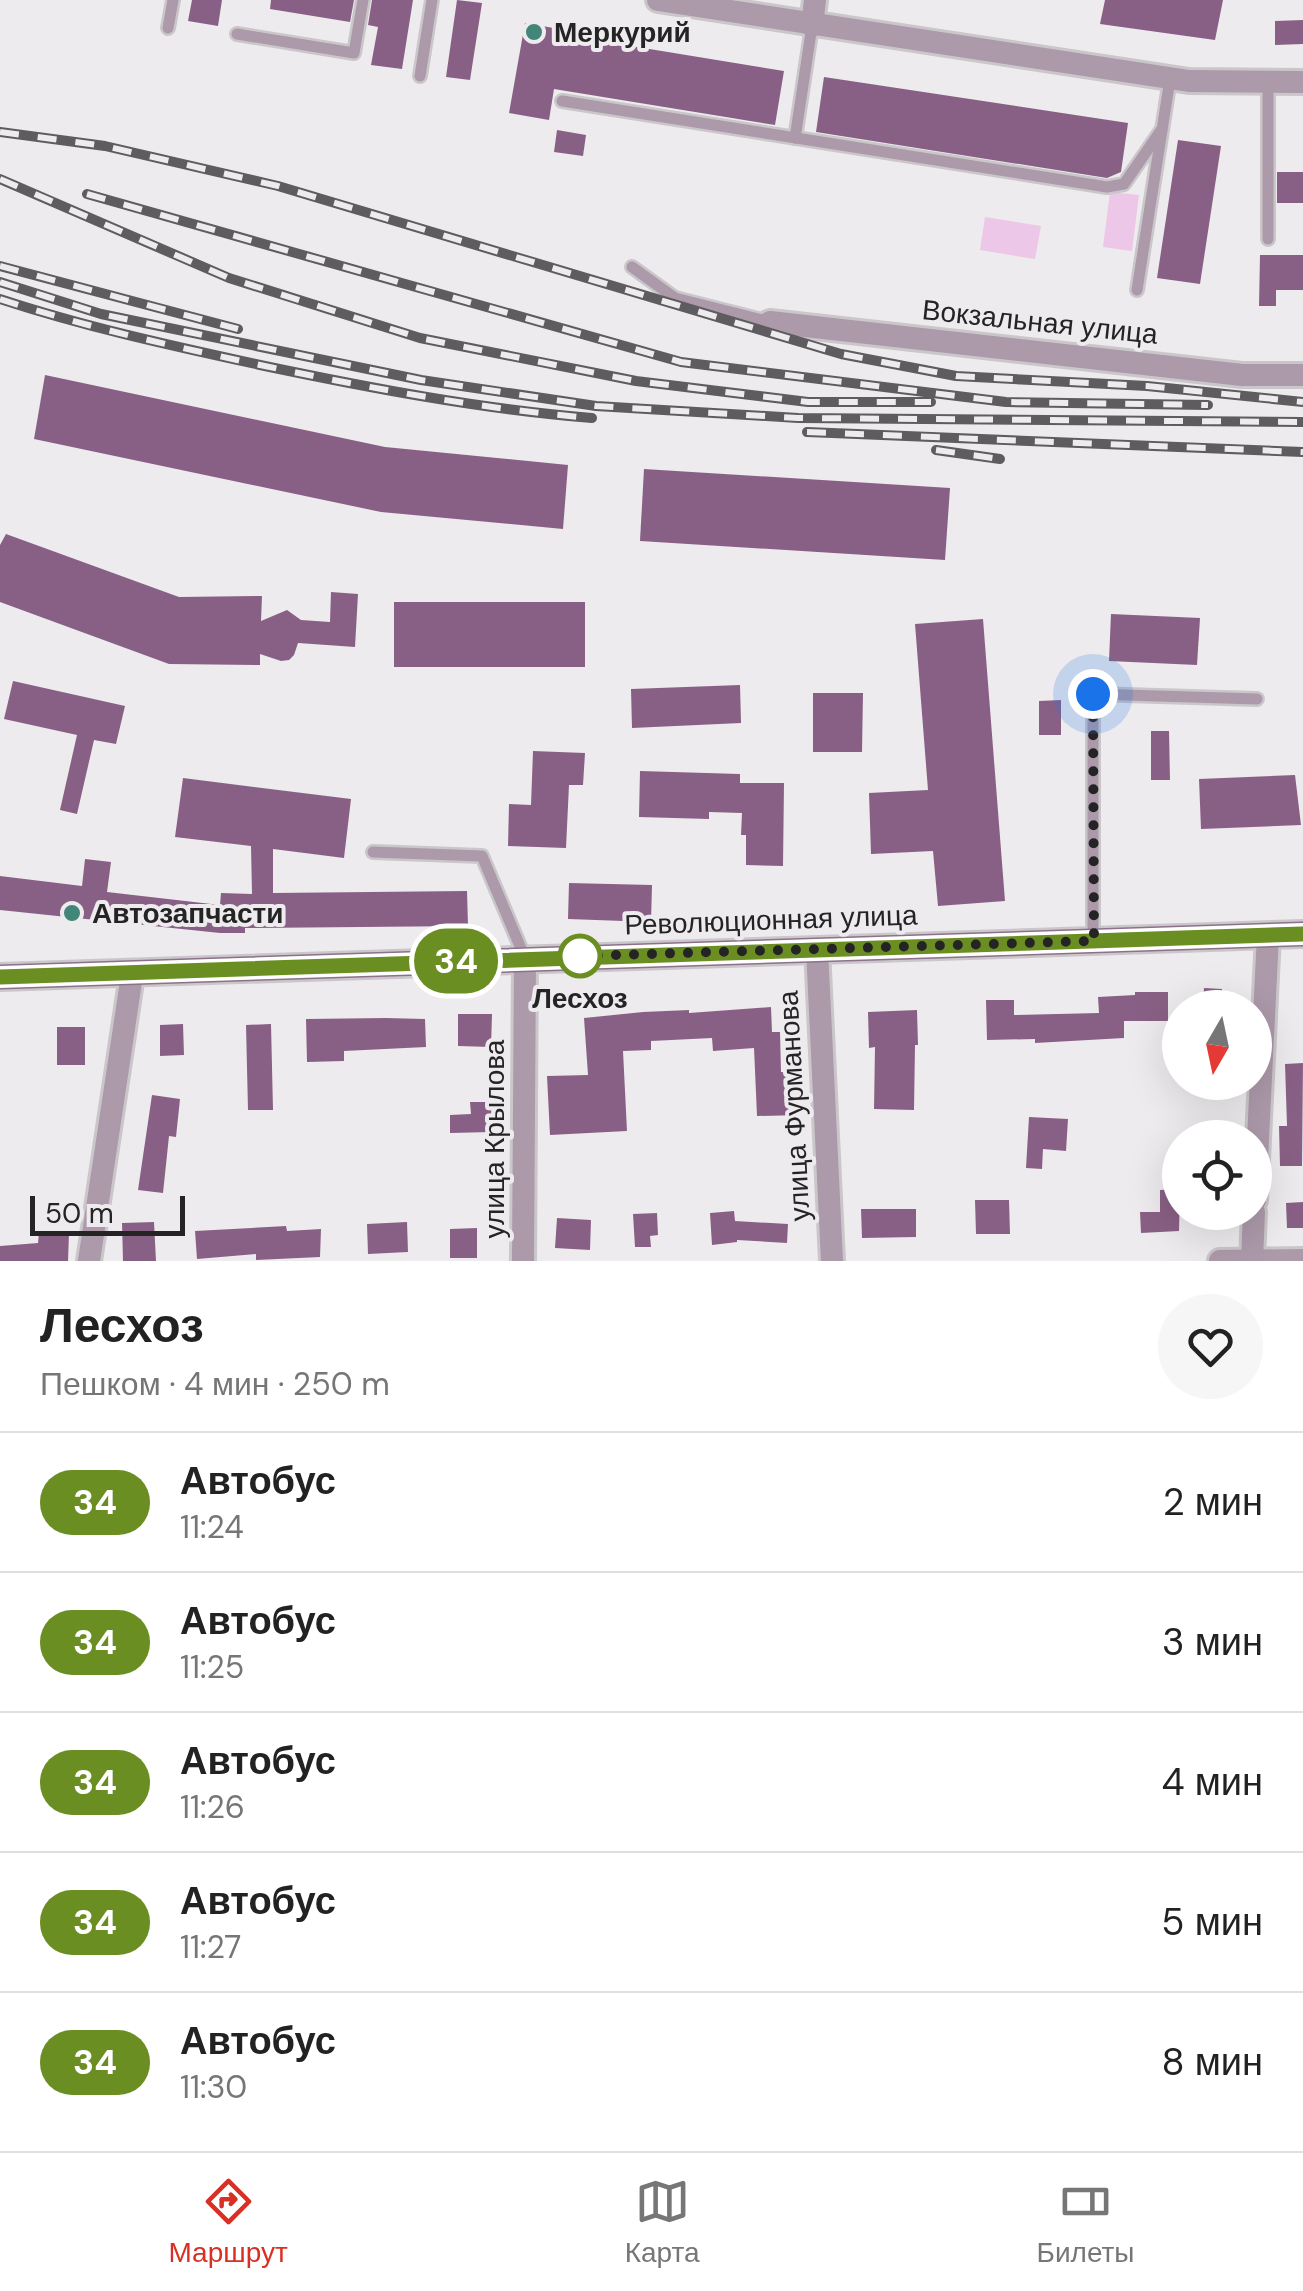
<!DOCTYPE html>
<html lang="ru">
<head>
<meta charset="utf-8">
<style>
	body { margin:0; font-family:"DM Sans",sans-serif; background:#f6f6f6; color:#222; height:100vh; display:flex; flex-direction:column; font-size:38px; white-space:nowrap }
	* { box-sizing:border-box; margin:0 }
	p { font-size:32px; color:#767676 }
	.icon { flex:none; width:55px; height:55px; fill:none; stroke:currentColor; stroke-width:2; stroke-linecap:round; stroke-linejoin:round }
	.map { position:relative; height:1261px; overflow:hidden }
	.drawer { display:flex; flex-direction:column; background:#fff; flex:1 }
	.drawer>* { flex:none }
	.badge { padding:0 20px; border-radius:32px; font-size:35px; line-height:65px }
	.needle { width:65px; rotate:189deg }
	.buttons { position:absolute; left:1162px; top:990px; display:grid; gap:20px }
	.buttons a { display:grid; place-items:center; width:110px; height:110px; border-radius:50%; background:#fff; box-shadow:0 10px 40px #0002; font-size:50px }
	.scale { position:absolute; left:30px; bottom:25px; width:155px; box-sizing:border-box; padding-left:10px; border:5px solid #252425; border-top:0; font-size:28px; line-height:35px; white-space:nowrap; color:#252425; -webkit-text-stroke:8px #eeebee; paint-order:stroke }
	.you { position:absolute; width:50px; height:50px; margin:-25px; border:8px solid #fff; border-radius:50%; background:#1a73e8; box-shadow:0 0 0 15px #1a73e833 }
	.map>.badge { position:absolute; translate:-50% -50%; box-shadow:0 0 0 5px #fff }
	.round { display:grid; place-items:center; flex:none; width:105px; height:105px; border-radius:52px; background:#f6f6f6 }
	.summary { display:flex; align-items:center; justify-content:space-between; height:170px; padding:0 40px }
	h1 { font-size:48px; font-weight:800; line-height:75px }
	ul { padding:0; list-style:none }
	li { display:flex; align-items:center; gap:30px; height:140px; padding:0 40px; border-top:2px solid #e0e0e0 }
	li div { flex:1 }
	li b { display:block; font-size:38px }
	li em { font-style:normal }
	li .badge { min-width:110px; font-weight:700; text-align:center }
	.dock { display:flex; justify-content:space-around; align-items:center; height:140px; border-top:2px solid #e0e0e0; background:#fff; font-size:28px; color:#767676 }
	.dock a { display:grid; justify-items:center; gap:5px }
	.dock .selected { color:#d93025 }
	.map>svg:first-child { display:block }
	.green { fill:#ecc7e8 }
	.building { fill:#896085 }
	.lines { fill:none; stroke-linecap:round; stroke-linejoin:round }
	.lane-casing { stroke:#cac7ca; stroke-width:16 }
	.street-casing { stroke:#cac7ca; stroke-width:28 }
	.secondary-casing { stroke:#cac7ca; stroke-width:30 }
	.lane { stroke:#ac99aa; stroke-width:11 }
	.street { stroke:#ac99aa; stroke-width:22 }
	.secondary { stroke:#8d7089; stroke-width:25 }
	.rail-casing { stroke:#5e5c5e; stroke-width:10 }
	.rail { stroke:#eeebee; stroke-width:6; stroke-dasharray:19; stroke-linecap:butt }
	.line-casing { stroke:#fff; stroke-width:22 }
	.line { stroke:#6b8e23; stroke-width:15 }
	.walk { stroke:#252425; stroke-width:10; stroke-dasharray:0 18 }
	.poi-dot { fill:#428579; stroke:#eeebee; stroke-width:4 }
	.stop-dot { fill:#fff; stroke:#6b8e23; stroke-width:5 }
	.labels { text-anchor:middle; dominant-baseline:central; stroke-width:8; stroke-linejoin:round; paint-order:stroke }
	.poi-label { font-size:28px; font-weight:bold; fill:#252425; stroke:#eeebee; text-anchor:start }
	.street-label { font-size:28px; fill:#252425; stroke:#eeebee }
	.stop-label { font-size:28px; font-weight:bold; fill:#252425; stroke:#eeebee }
</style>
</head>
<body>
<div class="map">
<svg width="1303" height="1261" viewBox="0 0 1303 1261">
	<rect width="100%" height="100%" fill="#eeebee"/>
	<g class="green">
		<polygon points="1110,192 1139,195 1132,251 1103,247"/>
		<polygon points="985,217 1041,226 1035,259 980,250"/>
	</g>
	<g class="building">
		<polygon points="192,0 222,0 218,26 188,21"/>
		<polygon points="271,0 354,0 350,22 270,9"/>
		<polygon points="372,0 413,0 402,69 371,65 378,27 368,25"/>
		<polygon points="457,0 482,3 470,80 446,77"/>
		<polygon points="1105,0 1223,0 1215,40 1100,24"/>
		<polygon points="1303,20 1303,44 1275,45 1275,21"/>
		<polygon points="525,23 565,30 564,35 784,71 775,125 554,89 549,120 509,113"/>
		<polygon points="824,77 1128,123 1121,172 1107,178 816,132"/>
		<polygon points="557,130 586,135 583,156 554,152"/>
		<polygon points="1178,140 1221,146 1200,284 1157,278"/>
		<rect x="1277" y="172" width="26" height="31"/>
		<polygon points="1260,255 1303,255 1303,290 1276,290 1276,306 1259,306"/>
		<polygon points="45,375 385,447 568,465 563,529 381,512 34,439"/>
		<polygon points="644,469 950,488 945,560 640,541"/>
		<polygon points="6,534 179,597 262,596 261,621 287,610 301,620 330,622 331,592 358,594 355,647 298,643 294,655 289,660 281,661 260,654 260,665 169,664 0,602 0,545"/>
		<rect x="394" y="602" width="191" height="65"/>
		<polygon points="1111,614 1200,618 1197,665 1109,661"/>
		<polygon points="983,619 1005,901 938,906 933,851 871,854 869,793 928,790 915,624"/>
		<polygon points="13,681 125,706 116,744 94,740 77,814 60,810 77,735 4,719"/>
		<polygon points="740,685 741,723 632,728 631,689"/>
		<polygon points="813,693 863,693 862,752 813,752"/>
		<polygon points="1061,700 1061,735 1039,735 1039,701"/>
		<polygon points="1151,731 1169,731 1170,780 1151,780"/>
		<polygon points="533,751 585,753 583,785 569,785 566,848 508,846 509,804 531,805"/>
		<polygon points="640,771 740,774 740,783 784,783 783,866 746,865 746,835 741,835 742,813 709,812 709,819 639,817"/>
		<polygon points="1295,775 1301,825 1201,829 1199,779"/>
		<polygon points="183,778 351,799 344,858 273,849 273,893 467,891 468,926 245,928 245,933 220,933 0,910 0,876 82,886 85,859 111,862 107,892 220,905 221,893 252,894 251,846 175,837"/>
		<polygon points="569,883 652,885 651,922 568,919"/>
		<polygon points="1204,988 1222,989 1222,1008 1203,1008"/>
		<polygon points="1135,992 1168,992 1168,1021 1124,1021 1124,1038 1035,1043 1035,1039 987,1040 986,1000 1014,1000 1014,1015 1099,1013 1098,997 1135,995"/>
		<polygon points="771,1007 772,1032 780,1032 781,1072 799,1072 801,1115 757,1116 754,1048 713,1051 712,1038 651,1041 651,1050 623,1051 627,1131 550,1135 547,1076 588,1075 584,1018 643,1012 689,1010 689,1013"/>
		<polygon points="917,1010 918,1045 915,1045 914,1110 874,1109 875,1047 869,1048 868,1012"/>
		<polygon points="458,1014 492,1014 491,1047 458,1046"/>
		<polygon points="386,1018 425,1019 426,1047 344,1051 344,1061 307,1062 306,1019"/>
		<polygon points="183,1024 184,1055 160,1056 160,1025"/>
		<polygon points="271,1024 273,1110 248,1110 246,1025"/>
		<rect x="57" y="1027" width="28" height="38"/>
		<polygon points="1303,1063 1302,1166 1280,1166 1279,1126 1287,1126 1285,1064"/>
		<polygon points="152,1095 180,1099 176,1137 169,1136 163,1193 138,1190"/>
		<polygon points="470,1102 491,1102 492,1132 450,1133 450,1115 471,1114"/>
		<polygon points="1029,1117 1068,1119 1066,1151 1043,1149 1042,1169 1026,1168"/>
		<polygon points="1180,1189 1179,1231 1141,1233 1140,1212 1160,1212 1160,1190"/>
		<polygon points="975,1200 1009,1200 1010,1234 976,1234"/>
		<polygon points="1303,1202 1303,1228 1287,1228 1286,1203"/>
		<polygon points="861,1209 916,1209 916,1237 862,1238"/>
		<polygon points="734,1211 735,1221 788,1224 787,1243 737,1240 737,1242 712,1245 710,1213"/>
		<polygon points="657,1213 658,1235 650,1236 651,1247 635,1247 633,1214"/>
		<polygon points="557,1218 591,1220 590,1250 555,1248"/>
		<polygon points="154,1222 156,1261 123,1261 122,1223"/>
		<polygon points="407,1222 408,1252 368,1254 367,1224"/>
		<polygon points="286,1226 287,1231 321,1229 320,1257 256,1260 256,1254 197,1259 195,1231"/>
		<polygon points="477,1228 477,1258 450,1258 450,1229"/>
		<polygon points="39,1232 69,1233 68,1261 0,1261 0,1246 38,1243"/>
	</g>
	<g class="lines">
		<defs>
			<g id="lane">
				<polyline points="168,28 173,0"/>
				<polyline points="237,34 354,53 363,0"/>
				<polyline points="420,76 432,0"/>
				<polyline points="1268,81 1268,239"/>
				<polyline points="562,101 1107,187 1124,184 1162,129"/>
				<polyline points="795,138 812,26"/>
				<polyline points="632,267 675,298 770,322"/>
				<polyline points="1137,290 1170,79"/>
				<polyline points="373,852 482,856 525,958"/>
				<polyline points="1093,941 1093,694 1257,699"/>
			</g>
			<g id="street">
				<polyline points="658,0 1189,81 1303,82"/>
				<polyline points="812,26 815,0"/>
				<polyline points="770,322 1242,375 1303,375"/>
				<polyline points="817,949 832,1261"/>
				<polyline points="1255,1200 1268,935"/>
				<polyline points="89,1261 132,975"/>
				<polyline points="523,1261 525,958"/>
				<polyline points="1220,1261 1303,1260"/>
				<polyline points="1252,1261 1254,1212"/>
			</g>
			<polyline id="secondary" points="0,977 1303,934"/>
		</defs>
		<use href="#lane" class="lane-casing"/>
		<use href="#street" class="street-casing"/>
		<use href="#secondary" class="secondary-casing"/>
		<use href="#lane" class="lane"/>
		<use href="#street" class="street"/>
		<use href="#secondary" class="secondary"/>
		<defs>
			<g id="rail">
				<polyline points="0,132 105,146 278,186 841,354 956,376 1147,386 1303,402"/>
				<polyline points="0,179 229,278 420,338 636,381 808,402 931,402"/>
				<polyline points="87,194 681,362 1006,402 1208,405"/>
				<polyline points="0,266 238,329"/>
				<polyline points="0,282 101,314 421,380 596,406 798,418 1303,422"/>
				<path d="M0,299c85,28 173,47 260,66 110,23 220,44 332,53"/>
				<polyline points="807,432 1303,452"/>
				<polyline points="936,450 1000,459"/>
			</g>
		</defs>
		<use href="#rail" class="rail-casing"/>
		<use href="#rail" class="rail"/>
	</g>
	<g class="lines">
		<defs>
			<polyline id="line" points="0,977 1303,934"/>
		</defs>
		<use href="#line" class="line-casing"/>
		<use href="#line" class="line"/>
		<polyline class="walk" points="580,956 1094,941 1093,694"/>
	</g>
	<g class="poi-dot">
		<circle cx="534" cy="32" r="10"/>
		<circle cx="72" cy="913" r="10"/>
	</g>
	<circle class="stop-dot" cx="580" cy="956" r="20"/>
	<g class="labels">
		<g class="poi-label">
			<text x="554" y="32">Меркурий</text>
			<text x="92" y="913">Автозапчасти</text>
		</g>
		<g class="street-label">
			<text transform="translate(1040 322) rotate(6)">Вокзальная улица</text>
			<text transform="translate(771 920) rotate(-2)">Революционная улица</text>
			<text transform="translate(794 1106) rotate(-93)">улица Фурманова</text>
			<text transform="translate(494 1139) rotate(-90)">улица Крылова</text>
		</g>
		<g class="stop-label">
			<text x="580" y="998">Лесхоз</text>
		</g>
	</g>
</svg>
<div class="buttons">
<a><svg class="needle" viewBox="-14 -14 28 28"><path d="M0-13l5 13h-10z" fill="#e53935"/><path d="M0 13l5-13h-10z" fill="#767676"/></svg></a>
<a><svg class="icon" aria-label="locate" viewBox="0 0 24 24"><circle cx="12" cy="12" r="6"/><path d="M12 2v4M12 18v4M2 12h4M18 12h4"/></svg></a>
</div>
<div class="scale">50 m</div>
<div class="you" style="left:1093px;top:694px"></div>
<b class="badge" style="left:456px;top:961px;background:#6b8e23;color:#fff">34</b>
</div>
<section class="drawer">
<div class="summary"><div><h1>Лесхоз</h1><p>Пешком · 4 мин · 250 m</p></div><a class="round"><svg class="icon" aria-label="heart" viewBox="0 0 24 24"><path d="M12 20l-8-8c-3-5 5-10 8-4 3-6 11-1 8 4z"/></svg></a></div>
<ul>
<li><span class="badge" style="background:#6b8e23;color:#fff">34</span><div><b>Автобус</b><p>11:24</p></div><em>2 мин</em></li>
<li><span class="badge" style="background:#6b8e23;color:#fff">34</span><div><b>Автобус</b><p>11:25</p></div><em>3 мин</em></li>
<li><span class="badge" style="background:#6b8e23;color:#fff">34</span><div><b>Автобус</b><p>11:26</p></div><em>4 мин</em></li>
<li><span class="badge" style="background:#6b8e23;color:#fff">34</span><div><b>Автобус</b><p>11:27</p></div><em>5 мин</em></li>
<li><span class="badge" style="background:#6b8e23;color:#fff">34</span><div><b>Автобус</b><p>11:30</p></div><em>8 мин</em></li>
</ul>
</section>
<nav class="dock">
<a class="selected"><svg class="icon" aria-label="directions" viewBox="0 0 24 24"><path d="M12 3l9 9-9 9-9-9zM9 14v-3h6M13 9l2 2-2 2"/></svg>Маршрут</a>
<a><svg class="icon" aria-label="map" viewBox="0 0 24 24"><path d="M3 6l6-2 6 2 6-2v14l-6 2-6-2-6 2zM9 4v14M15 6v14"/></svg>Карта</a>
<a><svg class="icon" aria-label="tickets" viewBox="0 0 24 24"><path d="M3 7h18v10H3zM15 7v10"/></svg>Билеты</a>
</nav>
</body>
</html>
